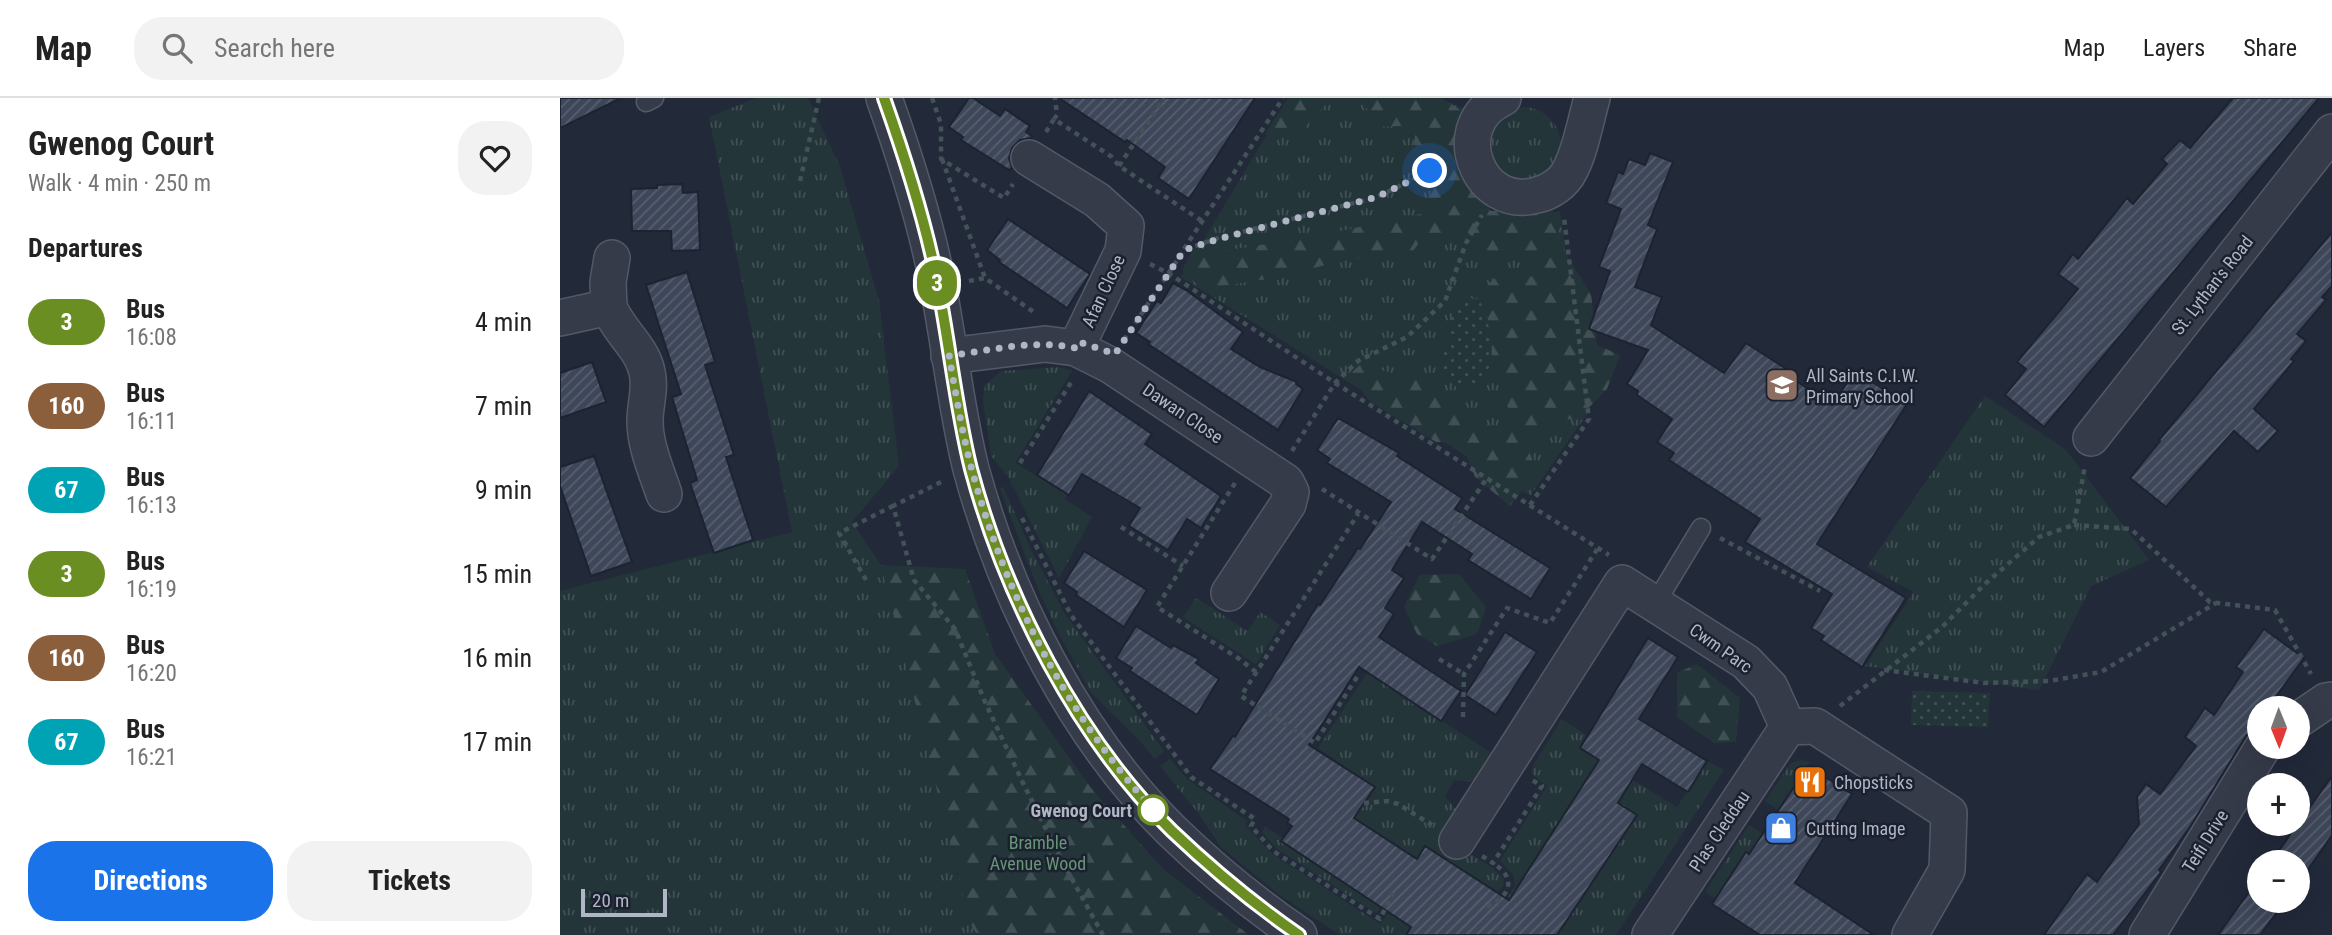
<!DOCTYPE html>
<html lang="en">
<head>
<meta charset="utf-8">
<style>
	body { margin:0; font-family:"Roboto Condensed",sans-serif; background:#f2f2f2; color:#222; height:100vh; display:flex; flex-direction:column; font-size:26px; white-space:nowrap }
	* { box-sizing:border-box; margin:0 }
	p { font-size:23px; color:#767676 }
	.icon { flex:none; width:38px; height:38px; fill:none; stroke:currentColor; stroke-width:2; stroke-linecap:round; stroke-linejoin:round }
	.map { position:relative; flex:1; overflow:hidden }
	.drawer { display:flex; flex-direction:column; background:#fff; width:560px }
	.drawer>* { flex:none }
	.badge { padding:0 14px; border-radius:23px; font-size:24px; line-height:46px }
	.needle { width:46px; rotate:179deg }
	.tools { position:absolute; left:1687px; top:598px; display:grid; gap:14px }
	.tools a { display:grid; place-items:center; width:63px; height:63px; border-radius:50%; background:#fff; box-shadow:0 7px 28px #0002; font-size:35px }
	.scale { position:absolute; left:21px; bottom:18px; width:86px; box-sizing:border-box; padding-left:7px; border:4px solid #b0b6c6; border-top:0; font-size:19px; line-height:24px; white-space:nowrap; color:#b0b6c6; -webkit-text-stroke:5px #1b212e; paint-order:stroke }
	.you { position:absolute; width:35px; height:35px; margin:-18px; border:5px solid #fff; border-radius:50%; background:#1a73e8; box-shadow:0 0 0 10px #1a73e833 }
	.map>.badge { position:absolute; translate:-50% -50%; box-shadow:0 0 0 4px #fff }
	h2 { padding:0 28px; font-size:26px; line-height:63px }
	.round { display:grid; place-items:center; flex:none; width:74px; height:74px; border-radius:28px; background:#f2f2f2 }
	.headline { display:flex; align-items:center; justify-content:space-between; height:119px; padding:0 28px }
	h1 { font-size:33px; font-weight:700; line-height:52px }
	.button { display:flex; gap:14px; margin-top:auto; padding:14px 28px }
	.button a { flex:1; height:80px; border-radius:28px; background:#1a73e8; color:#fff; font-size:28px; font-weight:700; line-height:80px; text-align:center }
	.button a+a { background:#f2f2f2; color:#222 }
	ul { padding:0; list-style:none }
	li { display:flex; align-items:center; gap:21px; height:84px; padding:0 28px }
	li div { flex:1 }
	li b { display:block; font-size:26px }
	li em { font-style:normal }
	li .badge { min-width:77px; font-weight:700; text-align:center }
	header { display:flex; align-items:center; gap:42px; box-sizing:border-box; height:98px; padding:0 35px; background:#fff; border-bottom:2px solid #e0e0e0 }
	header strong { font-size:33px }
	nav { display:flex; gap:38px; margin-inline-start:auto; font-size:24px }
	.search { width:490px; height:63px; background:#f2f2f2; display:flex; align-items:center; gap:18px; box-sizing:border-box; padding:0 24px; border-radius:28px; color:#767676; font-size:26px }
	main { display:flex; flex:1; min-height:0 }
	.map>svg:first-child { display:block }
	.grass { fill:url(#grass-tufts) }
	.forest { fill:url(#forest-firs) }
	.park { fill:url(#park-dots) }
	.building { fill:url(#building-hatch); stroke:#1d2330; stroke-width:2 }
	.lines { fill:none; stroke-linecap:round; stroke-linejoin:round }
	.service-casing { stroke:#535967; stroke-width:21 }
	.minor-casing { stroke:#535967; stroke-width:38 }
	.path { stroke:#425258; stroke-width:4.5; stroke-dasharray:5 5; stroke-linecap:butt }
	.service { stroke:#363b4a; stroke-width:18 }
	.minor { stroke:#363b4a; stroke-width:35 }
	.line-casing { stroke:#fff; stroke-width:16 }
	.line { stroke:#6b8e23; stroke-width:10 }
	.walk { stroke:#b0b6c6; stroke-width:7; stroke-dasharray:0 12.6 }
	.stop-dot { fill:#fff; stroke:#6b8e23; stroke-width:3.5 }
	.labels { text-anchor:middle; dominant-baseline:central; stroke-width:5; stroke-linejoin:round; paint-order:stroke }
	.street-label { font-size:18px; fill:#b0b6c6; stroke:#1b212e }
	.poi-label { font-size:18px; fill:#b0b6c6; stroke:#1b212e; text-anchor:start }
	.stop-label { font-size:18px; font-weight:bold; fill:#b0b6c6; stroke:#1b212e; text-anchor:end }
	.park-label { font-size:18px; fill:#689678; stroke:#1b212e }
</style>
</head>
<body>
<header>
<strong>Map</strong>
<div class="search"><svg class="icon" aria-label="search" viewBox="0 0 24 24"><circle cx="10" cy="10" r="6"/><path d="M15 15l6 6"/></svg>Search here</div>
<nav><a>Map</a><a>Layers</a><a>Share</a></nav>
</header>
<main>
<section class="drawer">
<div class="headline"><div><h1>Gwenog Court</h1><p>Walk · 4 min · 250 m</p></div><a class="round"><svg class="icon" aria-label="heart" viewBox="0 0 24 24"><path d="M12 20l-8-8c-3-5 5-10 8-4 3-6 11-1 8 4z"/></svg></a></div>
<h2>Departures</h2>
<ul>
<li><span class="badge" style="background:#6b8e23;color:#fff">3</span><div><b>Bus</b><p>16:08</p></div><em>4 min</em></li>
<li><span class="badge" style="background:#8b5e3c;color:#fff">160</span><div><b>Bus</b><p>16:11</p></div><em>7 min</em></li>
<li><span class="badge" style="background:#00a3b4;color:#fff">67</span><div><b>Bus</b><p>16:13</p></div><em>9 min</em></li>
<li><span class="badge" style="background:#6b8e23;color:#fff">3</span><div><b>Bus</b><p>16:19</p></div><em>15 min</em></li>
<li><span class="badge" style="background:#8b5e3c;color:#fff">160</span><div><b>Bus</b><p>16:20</p></div><em>16 min</em></li>
<li><span class="badge" style="background:#00a3b4;color:#fff">67</span><div><b>Bus</b><p>16:21</p></div><em>17 min</em></li>
</ul>
<div class="button"><a>Directions</a><a>Tickets</a></div>
</section>
<div class="map">
<svg width="1772" height="837" viewBox="0 0 1772 837">
	<defs>
		<pattern id="grass-tufts" width="24" height="20" patternUnits="userSpaceOnUse" patternTransform="scale(1.75)"><rect width="24" height="20" fill="#24353a"/><path d="M3 7l-1-3M5 7V3M7 7l1-3M15 17l-1-3M17 17v-4M19 17l1-3" fill="none" stroke="#415055"/></pattern>
		<pattern id="forest-firs" width="22" height="20" patternUnits="userSpaceOnUse" patternTransform="scale(1.75)"><rect width="22" height="20" fill="#24353a"/><path d="M5 1l3.5 6h-7zM16 11l3.5 6h-7z" fill="#415055"/></pattern>
		<pattern id="park-dots" width="8" height="8" patternUnits="userSpaceOnUse" patternTransform="scale(1.75)"><rect width="8" height="8" fill="#24353a"/><path d="M2 2h.1M6 6h.1" fill="none" stroke="#415055" stroke-width="1.8" stroke-linecap="round"/></pattern>
		<pattern id="building-hatch" width="6" height="6" patternUnits="userSpaceOnUse" patternTransform="scale(1.75)"><rect width="6" height="6" fill="#3e4759"/><path d="M-1 1l2-2M0 6l6-6M5 7l2-2" fill="none" stroke="#575f6f"/></pattern>
	</defs>
	<rect width="100%" height="100%" fill="#222939"/>
	<g class="grass">
		<polygon points="196,0 248,0 280,69 319,203 339,368 292,424 321,467 410,825 417,837 0,837 0,493 232,434 149,19"/>
		<polygon points="729,0 878,0 905,11 895,53 911,105 952,122 1000,113 1027,316 970,398 621,179"/>
		<circle cx="963" cy="47" r="38"/>
		<polygon points="499,269 512,273 455,365 507,397 505,401 532,419 499,480 447,377 431,358 423,302 425,287 441,273"/>
		<polygon points="1425,298 1506,352 1589,462 1531,488 1479,592 1305,568 1354,494 1307,469"/>
		<polygon points="443,388 471,452 505,516 604,653 595,661 580,643 531,595 497,532 478,491 440,391"/>
		<polygon points="636,500 688,533 700,514 720,527 696,566 623,519"/>
		<polygon points="808,574 931,655 915,681 910,684 894,682 885,698 895,711 879,736 934,771 944,781 943,788 932,801 920,783 865,748 857,761 827,742 816,758 793,723 814,689 758,650"/>
		<polygon points="1002,621 1026,637 1019,649 1117,709 1147,663 1164,672 1056,837 997,837 1020,770 1036,780 1077,717 1058,705 978,757 933,826 955,787 953,776 940,763 987,688 972,676 973,668"/>
		<polygon points="610,661 627,681 687,723 685,727 711,755 820,826 829,814 851,829 846,837 780,837 718,796 661,749 639,716 600,668"/>
		<polygon points="1241,662 1250,664 1218,712 1205,703 1231,665"/>
		<polygon points="1189,727 1203,736 1189,756 1186,754 1155,801 1145,794"/>
		<polygon points="705,729 723,740 721,744 821,809 816,815 717,751 702,734"/>
	</g>
	<g class="forest">
		<polygon points="728,0 772,0 734,41 705,36"/>
		<path d="M799,0h83l24,16 -3,54 28,43 61,-3 14,46 25,40 6,51 23,10 -13,34 -30,31 -22,-2 -27,31 9,24 -27,33 -35,-29 -14,-35h-25l-64,-39 -24,-27 13,-12 77,22c12,31 52,39 80,48l-27,-71 -2,-43 -13,-25 18,-16 44,-3 9,-14 -64,-8 -26,-19 -34,3 -14,18 -63,3 -60,17 -84,13 -20,-19 12,-22 29,3 89,-14 109,-23 19,-40 -27,-16 3,-33 -36,2z"/>
		<polygon points="321,467 405,471 435,556 531,690 603,771 689,837 417,837 410,825"/>
		<polygon points="899,476 926,509 917,536 877,548 857,536 844,509 860,477"/>
		<polygon points="1137,566 1180,600 1176,644 1154,645 1117,619 1117,575"/>
	</g>
	<g class="park">
		<path d="M903,199l16,2c15,32 27,91 -25,87l-15,-17c1,-13 4,-12 8,-22 10,-19 -3,-30 16,-50z"/>
		<polygon points="1352,593 1430,595 1428,629 1351,627"/>
	</g>
	<g class="building">
		<polygon points="0,0 61,0 0,30"/>
		<polygon points="409,0 413,0 440,18 445,11 470,28 466,34 472,38 471,40 460,42 452,50 449,60 452,70 449,72 401,42 403,39 389,29"/>
		<polygon points="499,0 695,0 629,101 598,80 605,69 567,42 565,44"/>
		<polygon points="1673,0 1759,0 1484,329 1445,297 1466,271 1457,264 1518,191 1498,176 1513,156 1518,161 1567,100 1573,106 1607,66 1602,61 1620,42 1630,50"/>
		<polygon points="1090,55 1113,64 1088,127 1097,131 1075,189 1102,199 1091,227 1164,275 1186,245 1231,274 1229,278 1272,307 1295,273 1347,306 1257,446 1346,500 1302,569 1261,542 1264,538 1251,530 1272,496 1185,444 1200,421 1109,362 1114,355 1097,344 1112,321 1077,297 1078,293 1067,286 1088,252 1029,231 1050,173 1039,169 1061,111 1046,105 1058,74 1063,76 1069,61 1085,67"/>
		<polygon points="122,86 123,95 138,94 140,152 112,153 111,133 72,133 71,91 97,90 97,87"/>
		<polygon points="448,121 530,176 507,210 439,164 440,162 427,152"/>
		<polygon points="1772,134 1772,188 1762,199 1766,202 1737,236 1746,243 1731,261 1734,263 1694,311 1718,333 1698,354 1674,333 1606,409 1570,380 1600,343 1599,342"/>
		<polygon points="127,174 155,264 145,267 174,357 166,359 193,442 154,455 130,385 137,382 112,299 121,296 86,187"/>
		<polygon points="613,185 626,192 683,234 671,251 700,269 737,284 736,286 743,291 718,332 588,246 590,244 576,235 597,203 601,205"/>
		<polygon points="32,264 46,304 0,320 0,275"/>
		<polygon points="529,293 592,336 585,346 661,398 641,430 627,421 608,452 569,428 580,410 522,376 509,397 477,377"/>
		<polygon points="778,320 839,355 837,358 902,400 895,411 990,470 971,501 908,462 912,456 862,424 832,472 844,480 825,510 834,516 819,539 901,593 881,623 799,569 749,647 815,689 794,720 857,761 865,748 949,802 1039,662 1020,650 1088,540 1118,559 1079,621 1147,663 1128,694 1082,666 1058,705 1077,717 997,837 846,837 851,829 721,743 732,728 727,725 729,721 650,671 673,638 675,639 758,506 760,507 798,450 800,451 831,404 767,365 770,361 757,352"/>
		<polygon points="34,358 72,464 31,478 0,388 0,369"/>
		<polygon points="524,453 587,492 564,529 516,497 517,494 504,485"/>
		<polygon points="576,528 611,550 613,547 639,561 636,565 659,581 637,617 570,573 572,570 556,560"/>
		<polygon points="1704,531 1744,560 1707,611 1699,611 1699,622 1686,638 1630,729 1599,772 1601,774 1553,837 1484,837 1527,776 1537,784 1579,726 1577,699 1586,686 1600,696 1636,648 1625,639 1645,610 1654,617 1683,574 1676,569"/>
		<polygon points="945,534 977,554 936,617 905,597"/>
		<polygon points="1248,668 1292,696 1235,785 1314,837 1200,837 1152,806 1186,754 1189,756"/>
		<polygon points="1772,678 1772,737 1738,786 1738,765 1710,765"/>
		<polygon points="1699,780 1699,803 1725,803 1700,837 1658,837"/>
	</g>
	<g class="lines">
		<defs>
			<g id="service">
				<polyline points="86,4 94,0"/>
				<polyline points="1095,506 1141,430"/>
			</g>
			<g id="minor">
				<path d="M324,0c22,62 42,124 54,188 12,61 18,123 33,183 35,129 105,268 201,362 39,38 82,73 127,104"/>
				<path d="M943,0c-58,26 -26,114 34,97 13,-3 27,-12 33,-25 10,-18 16,-51 22,-72"/>
				<polyline points="469,60 537,102 566,128 563,153 516,250"/>
				<polyline points="49,209 48,184 52,160"/>
				<path d="M0,220l49,-11c9,24 33,40 38,65 4,17 -2,32 -2,49 0,25 11,49 19,73"/>
				<polyline points="389,258 485,246 516,250 550,267 726,384 731,394 728,406 669,495"/>
				<polyline points="1531,340 1772,34"/>
				<polyline points="1738,622 1766,603 1772,602"/>
				<polyline points="897,743 1062,485 1186,564 1210,589 1228,629 1255,628 1389,715 1387,772 1350,837"/>
				<polyline points="1090,837 1228,629"/>
				<polyline points="1587,837 1703,649"/>
			</g>
		</defs>
		<use href="#service" class="service-casing"/>
		<use href="#minor" class="minor-casing"/>
		<g class="path">
			<polyline points="372,0 381,26 381,61 444,100 453,86"/>
			<polyline points="494,21 497,17 495,0"/>
			<polyline points="486,34 494,21 552,59 559,68 642,123"/>
			<polyline points="382,61 425,180 475,215"/>
			<polyline points="559,68 604,0"/>
			<polyline points="240,83 259,0"/>
			<polyline points="624,151 723,0"/>
			<polyline points="590,166 608,175 775,285 1049,457"/>
			<polyline points="409,183 425,180"/>
			<polyline points="564,242 624,152 658,140 817,99 870,73 886,70"/>
			<polyline points="732,353 775,285 798,263 847,239 885,203 906,145 922,117"/>
			<polyline points="460,365 512,283"/>
			<polyline points="381,384 333,408 354,482 395,531 425,604 463,685 503,765 543,837"/>
			<polyline points="675,385 597,509 678,560 696,574"/>
			<polyline points="762,391 872,461 927,380"/>
			<polyline points="970,407 1029,321 1004,120"/>
			<polyline points="462,420 511,517 623,668 631,679 695,721 691,728 713,753 820,821 833,795"/>
			<polyline points="1514,427 1571,431 1650,504 1715,512 1751,576"/>
			<polyline points="561,429 623,468"/>
			<polyline points="1160,440 1260,493"/>
			<polyline points="306,482 279,435 333,408"/>
			<polyline points="879,561 904,576"/>
			<polyline points="1324,572 1424,585 1489,583 1541,574 1656,505"/>
			<polyline points="797,579 755,645 681,598 798,416"/>
			<polyline points="1280,608 1382,529 1426,485 1479,439 1514,427 1525,368"/>
			<polyline points="903,619 904,576 947,510 990,525 1038,450"/>
			<polyline points="804,705 827,703 838,706 872,727"/>
			<polyline points="922,758 933,765 982,688 972,682"/>
			<path d="M927,809c24,-11 30,-29 6,-44"/>
		</g>
		<use href="#service" class="service"/>
		<use href="#minor" class="minor"/>
	</g>
	<g class="lines">
		<defs>
			<path id="line" d="M324,0c22,62 42,124 54,188 12,61 18,123 33,183 34,127 106,269 201,362 40,38 82,73 127,104"/>
		</defs>
		<use href="#line" class="line-casing"/>
		<use href="#line" class="line"/>
		<path class="walk" d="M593,712l4,4c-89,-97 -151,-217 -185,-344 -10,-37 -16,-76 -23,-114 42,-6 86,-17 127,-8l3,-6 36,12 69,-104 34,-11 159,-42 53,-26"/>
	</g>
	<defs>
		<symbol id="school-square" viewBox="-11 -11 22 22"><rect x="-9" y="-9" width="18" height="18" rx="4" fill="#8d6e63" stroke="#1b212e"/><path d="M0-5L7-2L0 1L-7-2ZM-4 1L0 2.5L4 1V4Q0 6-4 4Z" fill="#fff"/></symbol>
		<symbol id="restaurant-square" viewBox="-11 -11 22 22"><rect x="-9" y="-9" width="18" height="18" rx="4" fill="#e8710a" stroke="#1b212e"/><path d="M-5-6h1v4h1v-4h1v4h1v-4h1v5L-1.5 .5V6h-2V.5L-5-1ZM5-6V6H3V1.5H1.5Q1.5-4 5-6Z" fill="#fff"/></symbol>
		<symbol id="shop-square" viewBox="-11 -11 22 22"><rect x="-9" y="-9" width="18" height="18" rx="4" fill="#3f7fe0" stroke="#1b212e"/><path d="M-5-2.5h2.3a2.7 3.5 0 0 1 5.4 0H5L5.5 6h-11ZM-1.5-2.5h3a1.5 2.3 0 0 0-3 0Z" fill="#fff"/></symbol>
	</defs>
	<g fill-rule="evenodd">
		<use href="#school-square" x="1203" y="268" width="38" height="38"/>
		<use href="#restaurant-square" x="1231" y="665" width="38" height="38"/>
		<use href="#shop-square" x="1202" y="711" width="38" height="38"/>
	</g>
	<circle class="stop-dot" cx="593" cy="712" r="14"/>
	<g class="labels">
		<g class="street-label">
			<text transform="translate(1652 187) rotate(-52)">St. Lythan's Road</text>
			<text transform="translate(543 193) rotate(-65)">Afan Close</text>
			<text transform="translate(623 315) rotate(34)">Dawan Close</text>
			<text transform="translate(1161 550) rotate(35)">Cwm Parc</text>
			<text transform="translate(1159 733) rotate(-56)">Plas Cleddau</text>
			<text transform="translate(1645 743) rotate(-58)">Teifi Drive</text>
		</g>
		<g class="poi-label">
			<text x="1246" y="277">All Saints C.I.W.<tspan x="1246" dy="21">Primary School</tspan></text>
			<text x="1274" y="684">Chopsticks</text>
			<text x="1246" y="730">Cutting Image</text>
		</g>
		<g class="stop-label">
			<text x="572" y="712">Gwenog Court</text>
		</g>
		<g class="park-label">
			<text x="478" y="744">Bramble<tspan x="478" dy="21">Avenue Wood</tspan></text>
		</g>
	</g>
</svg>
<div class="tools">
<a><svg class="needle" viewBox="-14 -14 28 28"><path d="M0-13l5 13h-10z" fill="#e53935"/><path d="M0 13l5-13h-10z" fill="#767676"/></svg></a>
<a>+</a>
<a>−</a>
</div>
<div class="scale">20 m</div>
<div class="you" style="left:870px;top:73px"></div>
<b class="badge" style="left:377px;top:185px;background:#6b8e23;color:#fff">3</b>
</div>
</main>
</body>
</html>
